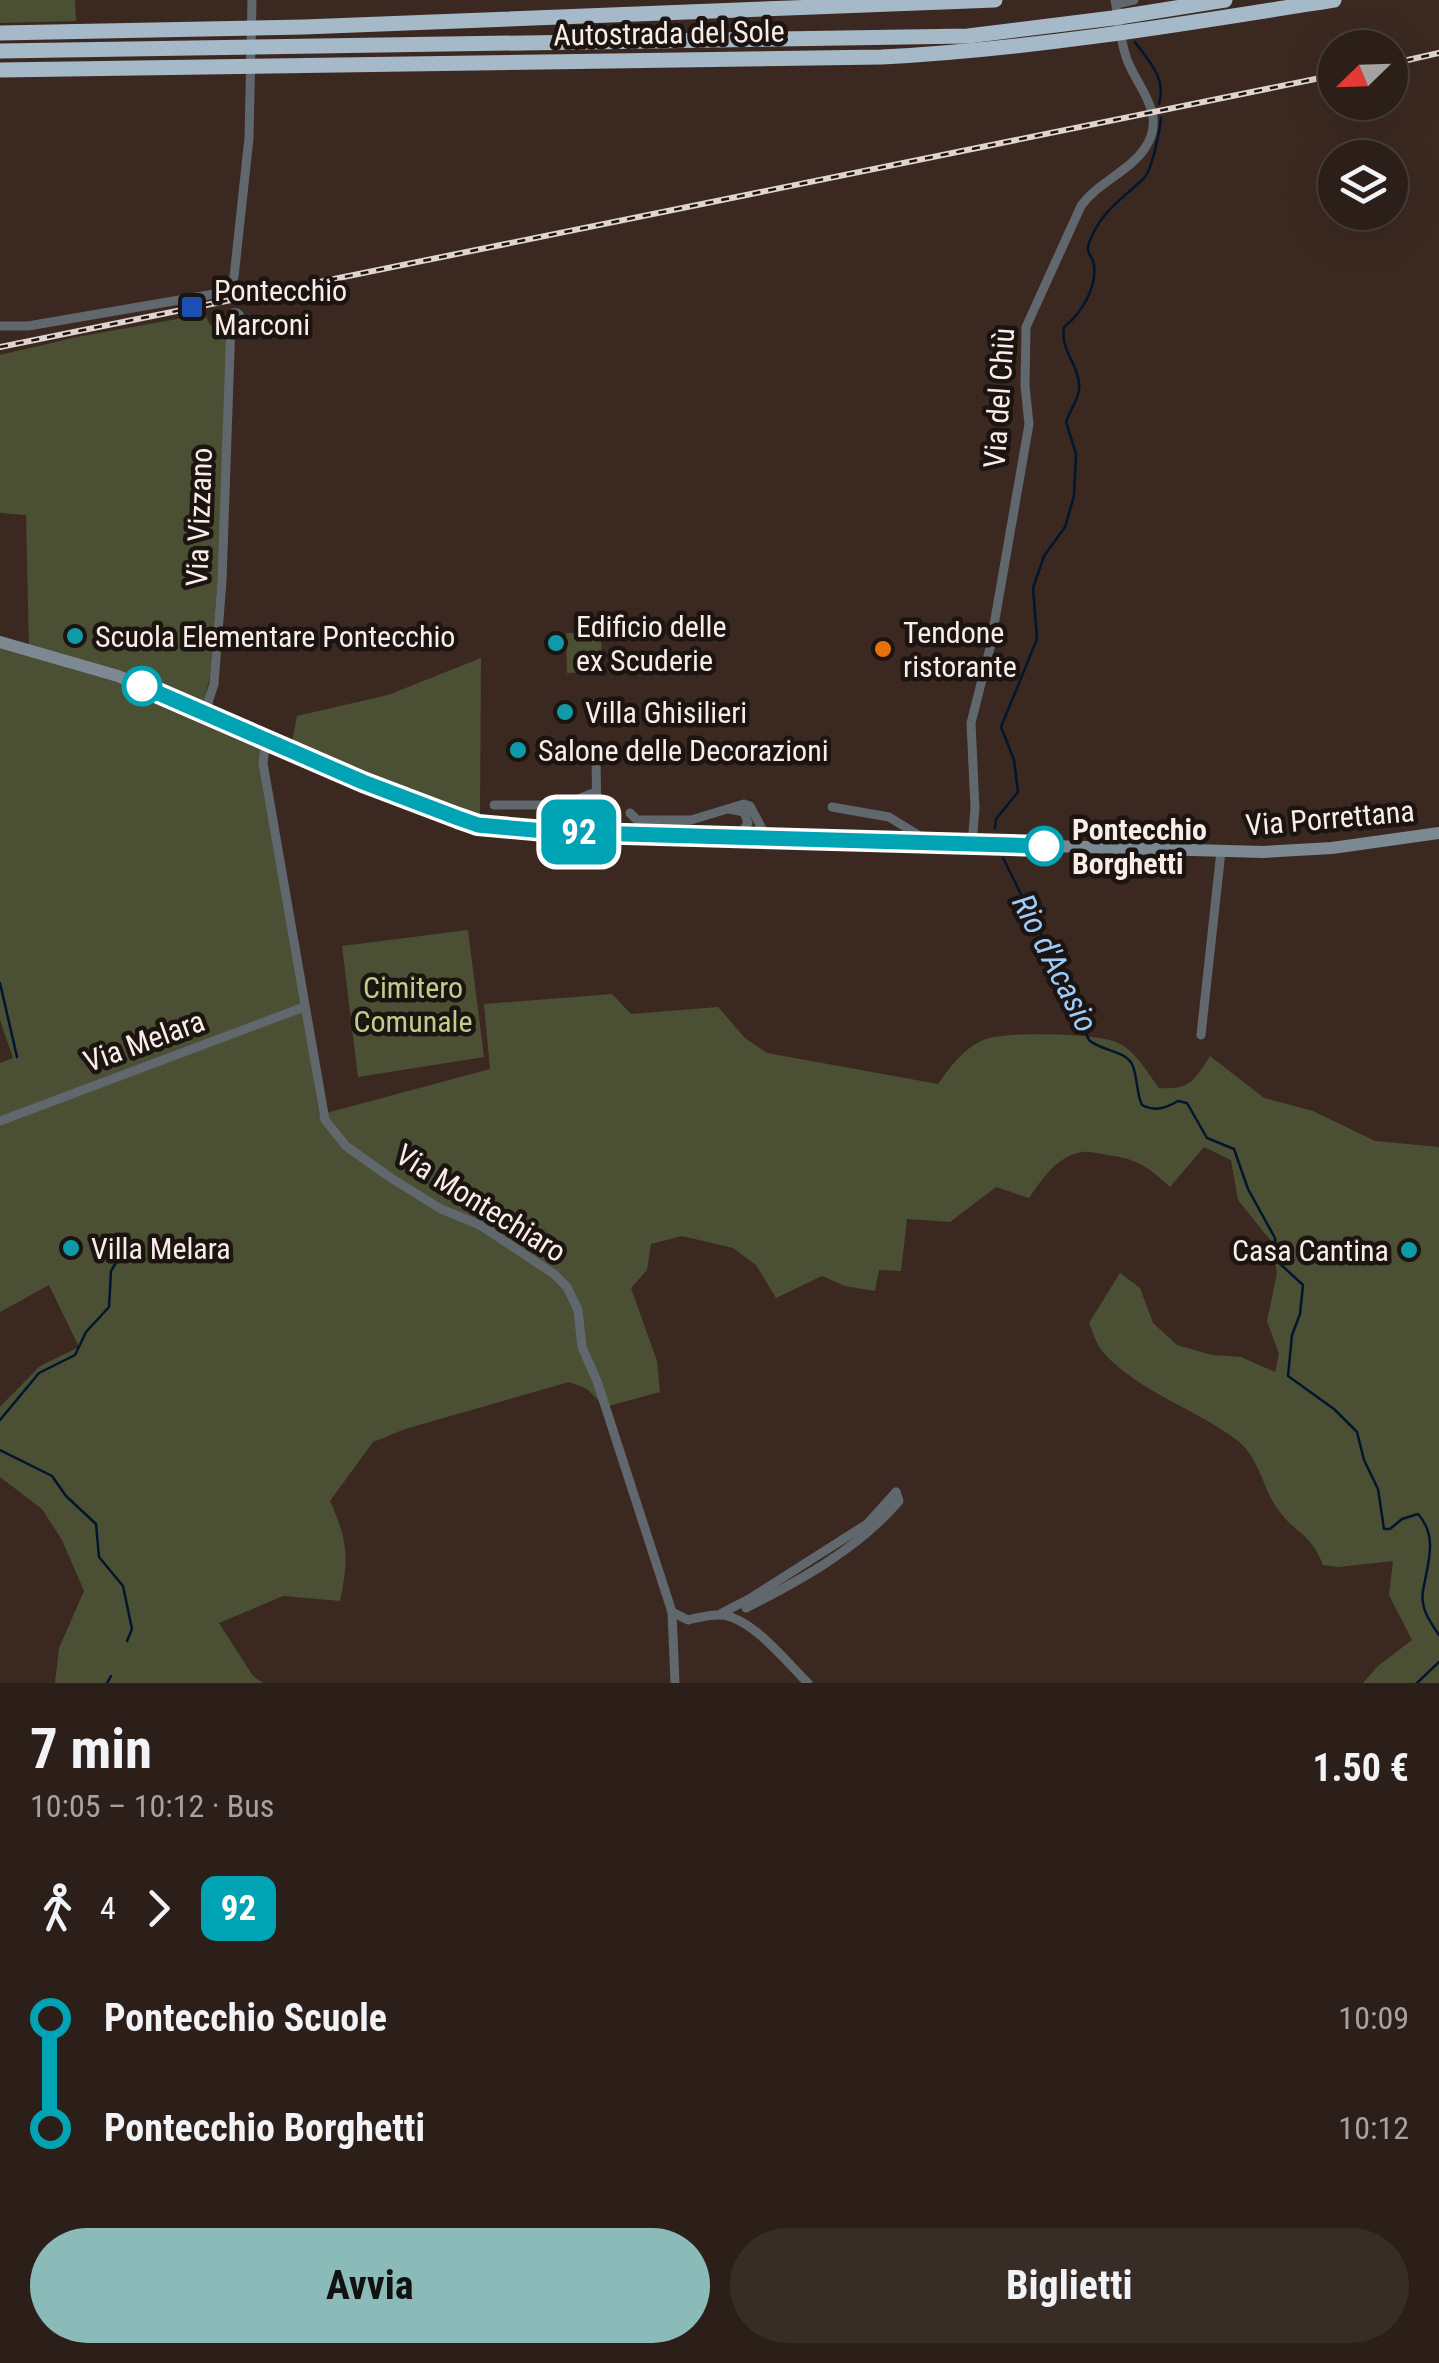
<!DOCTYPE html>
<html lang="it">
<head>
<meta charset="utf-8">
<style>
	body { margin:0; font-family:"Roboto Condensed",sans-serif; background:#382c26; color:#f1f3f6; height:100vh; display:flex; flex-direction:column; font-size:38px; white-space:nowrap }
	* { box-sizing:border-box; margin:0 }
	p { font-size:32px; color:#a6a2a2 }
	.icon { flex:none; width:55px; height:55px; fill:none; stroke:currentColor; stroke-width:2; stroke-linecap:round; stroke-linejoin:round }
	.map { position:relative; height:1683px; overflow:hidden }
	.drawer { display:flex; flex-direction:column; background:#2c1f19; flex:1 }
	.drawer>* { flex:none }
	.badge { padding:0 20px; border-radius:15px; font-size:35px; line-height:65px }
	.needle { width:65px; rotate:247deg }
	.controls { position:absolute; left:1318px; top:30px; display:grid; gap:20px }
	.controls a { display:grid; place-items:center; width:90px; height:90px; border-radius:50%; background:#2c1f19; box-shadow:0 10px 40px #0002,0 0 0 2px #483d38; font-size:50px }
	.map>.badge { position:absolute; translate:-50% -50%; box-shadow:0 0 0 5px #fff }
	.legs { display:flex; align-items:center; gap:15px; height:110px; padding:0 30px; font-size:32px }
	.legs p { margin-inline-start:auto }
	.overview { display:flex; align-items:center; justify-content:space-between; height:170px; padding:0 30px }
	h1 { font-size:55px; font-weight:700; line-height:75px }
	.cta { display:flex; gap:20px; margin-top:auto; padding:20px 30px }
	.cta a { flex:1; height:115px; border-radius:60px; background:#8bbbb9; color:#111; font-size:40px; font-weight:700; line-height:115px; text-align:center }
	.cta a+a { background:#382c26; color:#f1f3f6 }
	ul { padding:0 30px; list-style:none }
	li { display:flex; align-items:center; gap:35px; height:110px; font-size:38px }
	li i { display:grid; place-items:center; width:15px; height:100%; margin:0 12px; background:currentColor }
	li i::after { content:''; width:25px; height:25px; margin:-12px; border:8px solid; border-radius:50%; background:#2c1f19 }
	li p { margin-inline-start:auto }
	li:first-child i { background:linear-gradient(#0000 50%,currentColor 0) }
	li:last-child i { background:linear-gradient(currentColor 50%,#0000 0) }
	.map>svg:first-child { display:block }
	.green { fill:#4b5035 }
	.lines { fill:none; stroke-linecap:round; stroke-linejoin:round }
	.stream { stroke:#00162e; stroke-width:2.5 }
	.street { stroke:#60686e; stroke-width:9 }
	.secondary { stroke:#7c8993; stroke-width:12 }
	.highway { stroke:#a5b9c8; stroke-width:15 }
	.rail-casing { stroke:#e1d3ce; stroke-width:6 }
	.rail { stroke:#1c1410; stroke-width:2.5; stroke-dasharray:8; stroke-linecap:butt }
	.line-1-casing { stroke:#fff; stroke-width:22 }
	.line-1 { stroke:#00a3b4; stroke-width:15 }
	.transit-dot { fill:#1a4fb4; stroke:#1c1410; stroke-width:4 }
	.culture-dot { fill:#0f9aa8; stroke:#1c1410; stroke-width:4 }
	.food-dot { fill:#e8710a; stroke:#1c1410; stroke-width:4 }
	.stop-1-dot { fill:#fff; stroke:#00a3b4; stroke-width:5 }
	.labels { text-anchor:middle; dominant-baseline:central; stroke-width:9; stroke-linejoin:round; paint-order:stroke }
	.street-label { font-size:30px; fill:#faede8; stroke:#1c1410 }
	.poi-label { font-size:30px; fill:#faede8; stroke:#1c1410; text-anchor:start }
	.stop-label { font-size:30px; font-weight:bold; fill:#faede8; stroke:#1c1410; text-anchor:start }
	.park-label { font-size:30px; fill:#bfcc8c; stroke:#1c1410 }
	.water-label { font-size:32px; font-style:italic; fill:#9dccfe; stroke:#1c1410 }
</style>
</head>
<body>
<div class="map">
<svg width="1439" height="1683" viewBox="0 0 1439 1683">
	<rect width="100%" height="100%" fill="#3b2921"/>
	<g class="green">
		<polygon points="0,0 75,0 76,21 0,23"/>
		<path d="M205,314l5,11 17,-2 -7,226 -10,127 -9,40 59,32 59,367 171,-46 -6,-65 128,-10 19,20 87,-7 27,31 22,15 171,31c13,-18 24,-34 45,-44 20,-9 112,-7 133,2 19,8 31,30 43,46 31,2 35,-7 51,-32l54,42 49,13 62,30 64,6v536h-76l15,-17 34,-26 -23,-45 4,-34 -55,6 -15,-2c-13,-33 -25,-29 -43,-53 -17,-20 -19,-53 -43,-72 -43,-32 -100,-49 -135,-89 -6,-8 -9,-19 -13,-28l31,-50 20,15 13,35 24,22 35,10 29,2 34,15 4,-18 -12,-33 10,-48 -6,-32 -33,-41 -7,-40 -27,-13 -34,40c-20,-19 -34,-29 -63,-32 -7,-1 -17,-4 -24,-3 -25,3 -41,27 -54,46l-33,-11 -46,35 -43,-3 -6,52 -22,-1 -4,21 -30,-5 -23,-10 -46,22 -20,-33 -23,-17 -51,-12 -31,8 -4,26 -16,18 26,73 3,31 -55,15 -18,-18 -18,-7 -164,47 -32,13 -43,59c18,40 19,58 10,100l-57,-5 -64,27 34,53 10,7h-208l4,-35 25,-57 -22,-51 -20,-31 -42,-32v-70l40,-41 39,-19 -30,-62 -49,27v-249l13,-5 -13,-38v-381l29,8 -3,-132 -26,-2v-158l77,-18z"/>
		<polygon points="566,633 601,633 602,672 567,673"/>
		<polygon points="481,658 480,815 365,777 292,742 297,716 388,695"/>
		<polygon points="468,930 484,1057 358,1077 342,946"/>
	</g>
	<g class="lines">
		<g class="stream">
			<path d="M1135,42c14,19 32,37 24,62"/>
			<path d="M995,828l1,-9 22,-27 -4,-32 -13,-33 36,-88 -4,-51 11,-32 21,-29 9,-31 2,-42 -10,-32c4,-13 15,-25 13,-39 -2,-21 -19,-33 -15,-56 17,-13 33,-39 30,-62 -1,-9 -9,-11 -5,-22 12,-33 33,-43 55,-65 8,-8 16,-48 17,-60"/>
			<path d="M1003,858l44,88 42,94c12,11 35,10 43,24 6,13 4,29 10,41 13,7 24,3 36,-4l9,2 20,35 27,11 14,40 27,49 2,23 26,24 -3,29 -8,21 -4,41 46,33 23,23 7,28 14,29 6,40h6l12,-10 16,-5c21,23 9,52 5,77 -3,17 7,31 16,44"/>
			<polyline points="0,983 17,1057"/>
			<polyline points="0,1420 39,1373 75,1355 86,1332 109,1307 111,1271 126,1246"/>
			<polyline points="0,1450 52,1476 66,1496 96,1524 99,1557 123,1586 132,1629 127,1641"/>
			<polyline points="107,1683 111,1676"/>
			<polyline points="1417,1683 1439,1662"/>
		</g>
		<g class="street">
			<polyline points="1116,4 1134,0"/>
			<circle cx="235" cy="318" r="5.5"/>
			<polyline points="0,326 28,326 220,293 229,288 234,277 249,138 252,0"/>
			<polyline points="205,712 214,684 222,580 231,322"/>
			<path d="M266,740l-3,23 62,357 21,26 45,32 50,31 39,16 74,49 13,13 11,23 4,37 15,34 75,231 16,8c10,-2 22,-6 32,-5 31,1 67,48 88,68"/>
			<polyline points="596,755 597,833"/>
			<polyline points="494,805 563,805 596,792"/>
			<polyline points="832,807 889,817 928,841"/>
			<polyline points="729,809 744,812 748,823 739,836"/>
			<polyline points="630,813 637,820 691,820 744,804 750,806 766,836"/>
			<path d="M972,844l3,-36 -4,-85 19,-75 39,-224 -4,-38 1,-59 55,-121c17,-24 48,-34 64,-58 22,-33 -5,-57 -17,-86 -8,-19 -9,-42 -13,-62"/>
			<polyline points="1201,1035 1221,851"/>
			<polyline points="0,1121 304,1007"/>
			<path d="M746,1608c55,-28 113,-60 153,-107l-3,-9"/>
			<polyline points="672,1612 675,1683"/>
			<polyline points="722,1613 749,1599 867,1524 896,1492"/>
		</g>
		<polyline class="secondary" points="0,642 118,676 363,782 478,825 556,832 1263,852 1332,848 1439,833"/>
		<g class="highway">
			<polyline points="0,33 304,27 995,0"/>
			<polyline points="0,51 968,36 1113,18 1225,0"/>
			<path d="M0,70l882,-13c152,-8 302,-33 452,-57"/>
		</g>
		<defs>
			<g id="rail">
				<polyline points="1390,64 1439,53"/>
				<polyline points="0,347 1335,75"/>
			</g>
		</defs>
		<use href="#rail" class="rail-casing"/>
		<use href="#rail" class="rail"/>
	</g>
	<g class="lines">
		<defs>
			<polyline id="line-1" points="142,686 363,782 458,818 478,825 556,832 1044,846"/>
		</defs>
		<use href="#line-1" class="line-1-casing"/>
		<use href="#line-1" class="line-1"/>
	</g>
	<rect class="transit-dot" x="180" y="295" width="24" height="24" rx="5"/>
	<g class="culture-dot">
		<circle cx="75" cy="636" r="10"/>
		<circle cx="556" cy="643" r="10"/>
		<circle cx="565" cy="712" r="10"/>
		<circle cx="518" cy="750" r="10"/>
		<circle cx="71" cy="1248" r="10"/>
		<circle cx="1409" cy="1250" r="10"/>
	</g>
	<circle class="food-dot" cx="883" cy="649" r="10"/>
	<g class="stop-1-dot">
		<circle cx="142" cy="686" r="18"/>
		<circle cx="1044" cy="846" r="18"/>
	</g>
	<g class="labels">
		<g class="street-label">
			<text transform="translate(669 33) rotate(-1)">Autostrada del Sole</text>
			<text transform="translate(999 398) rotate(-86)">Via del Chiù</text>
			<text transform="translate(199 517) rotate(-88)">Via Vizzano</text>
			<text transform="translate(1330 818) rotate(-5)">Via Porrettana</text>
			<text transform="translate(144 1041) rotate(-20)">Via Melara</text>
			<text transform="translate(481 1203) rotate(32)">Via Montechiaro</text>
		</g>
		<g class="poi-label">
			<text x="214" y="290">Pontecchio<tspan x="214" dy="34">Marconi</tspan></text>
			<text x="576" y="626">Edificio delle<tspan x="576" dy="34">ex Scuderie</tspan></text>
			<text x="903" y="632">Tendone<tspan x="903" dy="34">ristorante</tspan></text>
			<text x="95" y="636">Scuola Elementare Pontecchio</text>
			<text x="585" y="712">Villa Ghisilieri</text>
			<text x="538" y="750">Salone delle Decorazioni</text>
			<text x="91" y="1248">Villa Melara</text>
			<text x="1389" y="1250" text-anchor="end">Casa Cantina</text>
		</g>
		<g class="stop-label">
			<text x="1072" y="829">Pontecchio<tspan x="1072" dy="34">Borghetti</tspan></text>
		</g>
		<g class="park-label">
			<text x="413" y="987">Cimitero<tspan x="413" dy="34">Comunale</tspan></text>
		</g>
		<g class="water-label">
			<text transform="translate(1055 963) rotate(63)">Rio d'Acasio</text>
		</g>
	</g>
</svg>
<div class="controls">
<a><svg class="needle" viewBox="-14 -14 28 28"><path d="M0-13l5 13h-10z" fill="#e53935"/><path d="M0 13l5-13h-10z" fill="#a6a2a2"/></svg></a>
<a><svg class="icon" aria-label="layers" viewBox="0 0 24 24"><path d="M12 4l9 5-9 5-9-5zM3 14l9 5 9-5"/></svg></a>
</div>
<b class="badge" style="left:579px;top:832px;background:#00a3b4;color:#fff">92</b>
</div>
<section class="drawer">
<div class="overview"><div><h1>7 min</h1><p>10:05 – 10:12 · Bus</p></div><b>1.50 €</b></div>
<div class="legs"><svg class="icon" aria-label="walk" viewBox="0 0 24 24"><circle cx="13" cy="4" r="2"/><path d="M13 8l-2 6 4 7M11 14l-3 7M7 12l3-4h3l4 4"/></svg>4<svg class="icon" aria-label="forward" viewBox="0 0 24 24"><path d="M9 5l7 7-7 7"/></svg><b class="badge" style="background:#00a3b4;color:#fff">92</b></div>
<ul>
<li><i style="color:#00a3b4"></i><b>Pontecchio Scuole</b><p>10:09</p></li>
<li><i style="color:#00a3b4"></i><b>Pontecchio Borghetti</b><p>10:12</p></li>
</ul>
<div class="cta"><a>Avvia</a><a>Biglietti</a></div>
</section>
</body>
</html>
